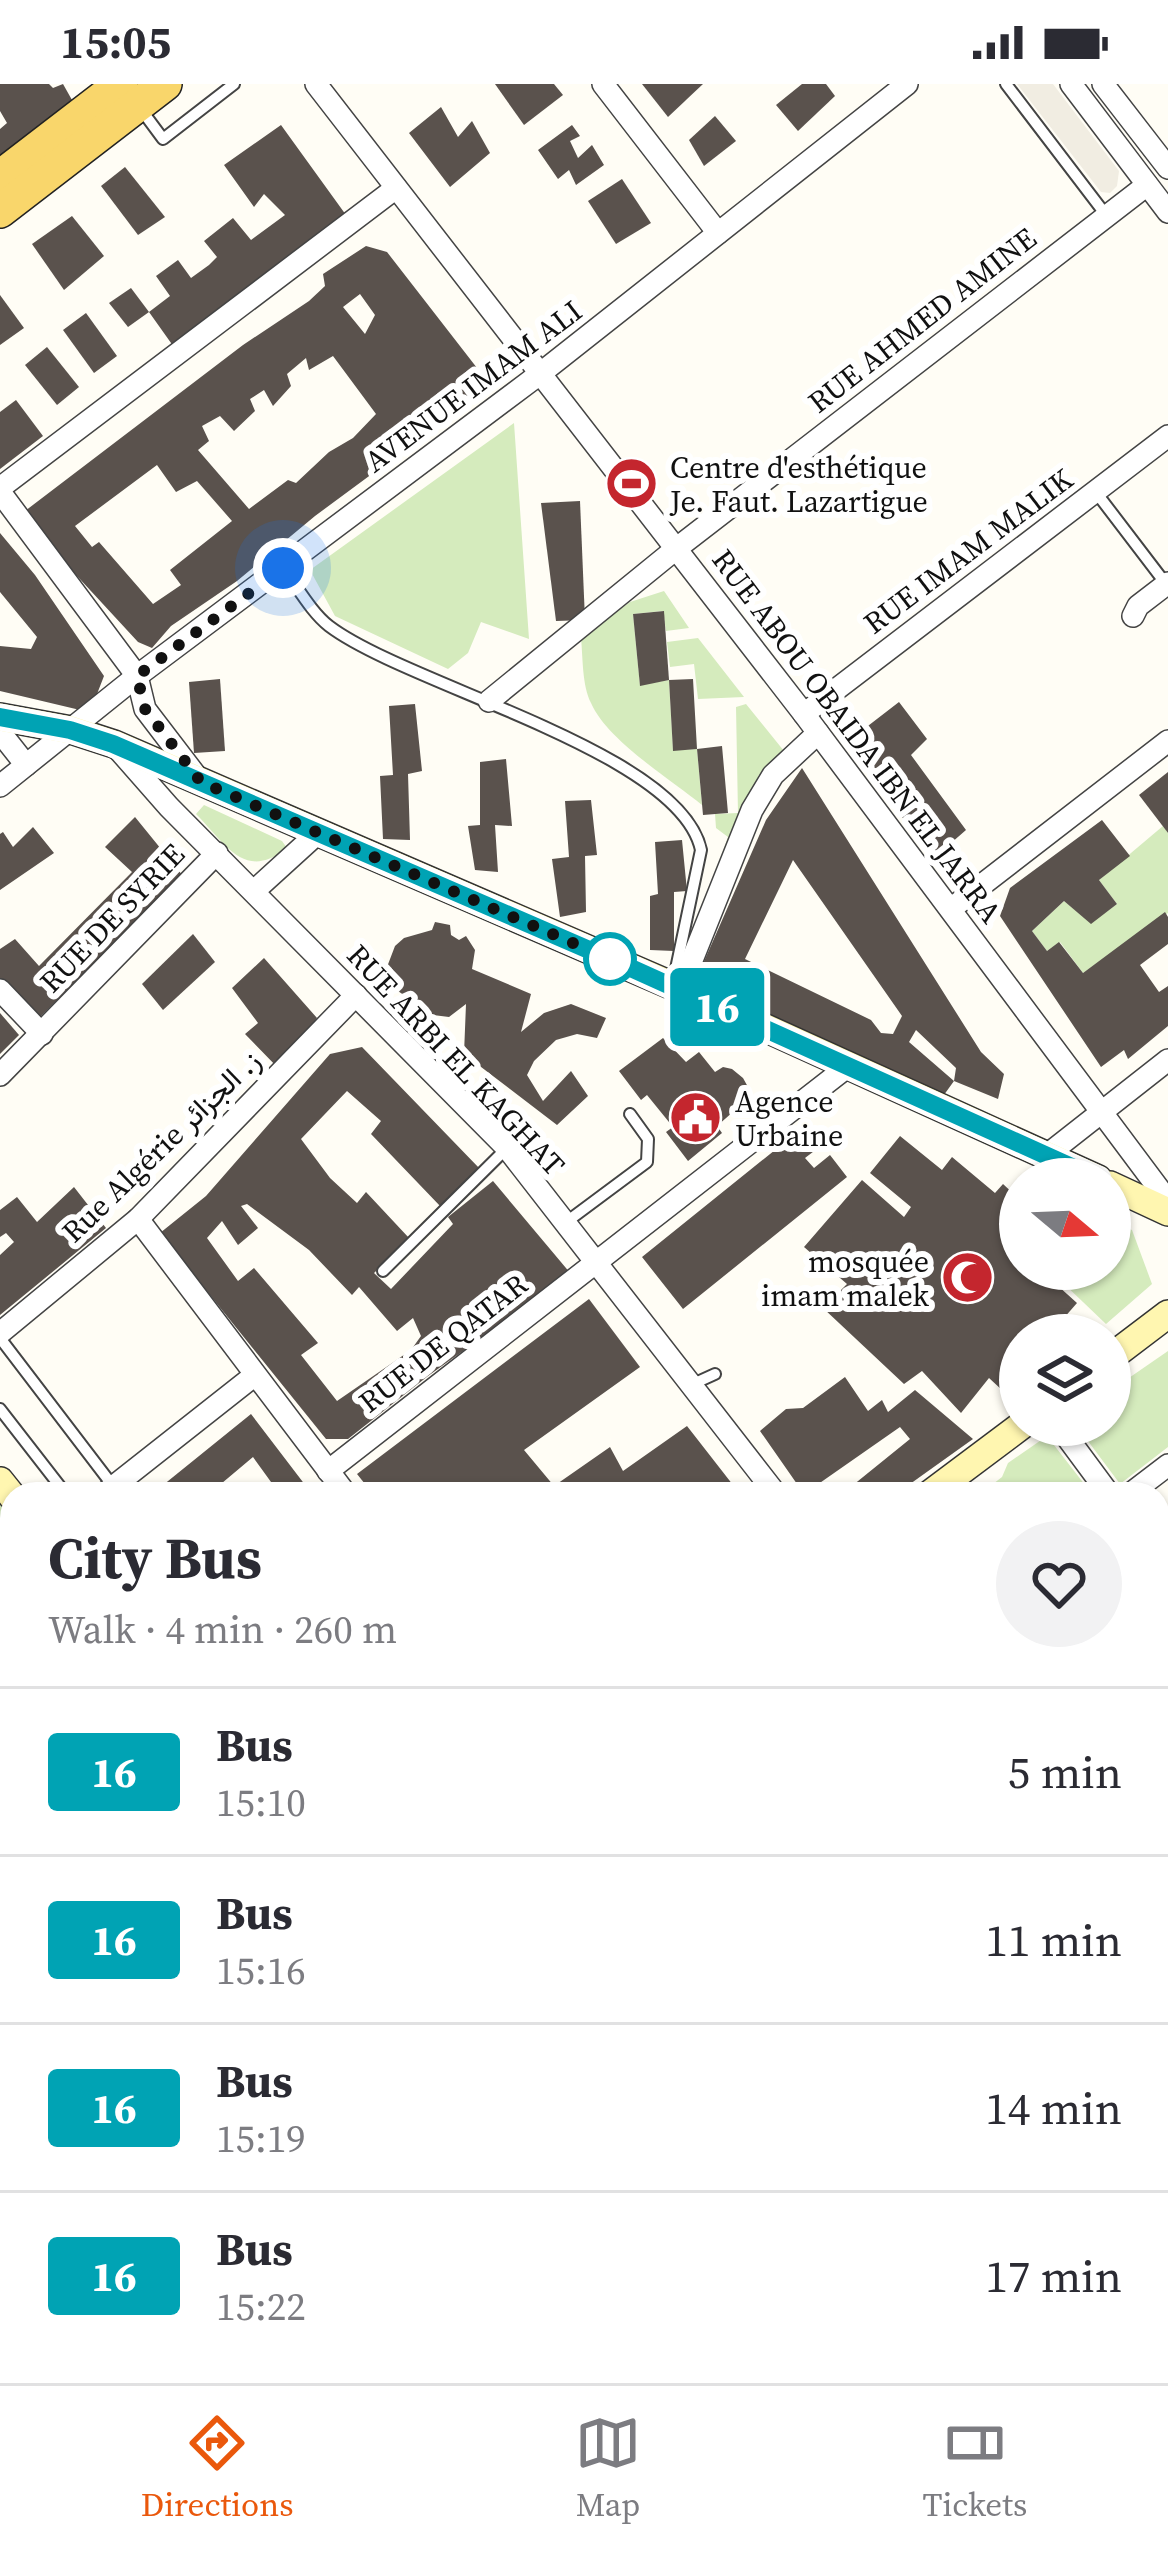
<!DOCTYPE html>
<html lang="en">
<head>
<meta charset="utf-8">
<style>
	body { margin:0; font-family:"Source Serif 4",Vazirmatn,serif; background:#f2f2f3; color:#2b2b33; height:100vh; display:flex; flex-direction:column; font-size:45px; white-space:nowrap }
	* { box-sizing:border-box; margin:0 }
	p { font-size:39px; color:#7c7c81 }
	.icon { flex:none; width:66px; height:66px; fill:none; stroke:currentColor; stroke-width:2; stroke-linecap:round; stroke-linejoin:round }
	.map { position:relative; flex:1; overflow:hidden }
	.panel { position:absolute; left:0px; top:1398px; width:1170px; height:903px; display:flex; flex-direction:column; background:#fff; border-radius:36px 36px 0 0; box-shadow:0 3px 9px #0004 }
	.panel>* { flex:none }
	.badge { padding:0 24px; border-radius:9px; font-size:42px; line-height:78px }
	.needle { width:78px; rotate:109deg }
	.tools { position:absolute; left:999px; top:1074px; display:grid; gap:24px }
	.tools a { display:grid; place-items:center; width:132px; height:132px; border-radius:50%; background:#fff; box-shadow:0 3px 9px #0004; font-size:60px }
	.you { position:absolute; width:60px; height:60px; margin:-30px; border:9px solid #fff; border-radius:50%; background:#1a73e8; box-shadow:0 0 0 18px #1a73e833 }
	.map>.badge { position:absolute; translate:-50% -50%; box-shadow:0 0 0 6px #fff }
	.round { display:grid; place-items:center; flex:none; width:126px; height:126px; border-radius:63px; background:#f2f2f3 }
	.summary { display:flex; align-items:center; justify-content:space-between; height:204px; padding:0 48px }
	h1 { font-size:57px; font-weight:700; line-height:90px }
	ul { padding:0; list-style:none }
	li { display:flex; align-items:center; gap:36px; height:168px; padding:0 48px; border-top:3px solid #e1e1e2 }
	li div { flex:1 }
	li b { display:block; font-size:45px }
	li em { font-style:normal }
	li .badge { min-width:132px; font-weight:700; text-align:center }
	.status { display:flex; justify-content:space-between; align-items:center; height:84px; padding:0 60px; background:#fff; direction:ltr }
	.status svg { height:33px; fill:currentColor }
	.tab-bar { display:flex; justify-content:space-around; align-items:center; height:168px; border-top:3px solid #e1e1e2; background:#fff; font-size:33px; color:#7c7c81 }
	.tab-bar a { display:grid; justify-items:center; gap:6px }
	.tab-bar .selected { color:#ea580c }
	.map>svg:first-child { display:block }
	.green { fill:#d5ebbd }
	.plaza { fill:#f1ede2 }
	.building { fill:#5a524d; fill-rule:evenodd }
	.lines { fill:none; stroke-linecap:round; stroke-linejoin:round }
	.lane-casing { stroke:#444; stroke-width:14 }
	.street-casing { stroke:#444; stroke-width:24 }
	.secondary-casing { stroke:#333; stroke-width:30 }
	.primary-casing { stroke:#222; stroke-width:36 }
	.lane { stroke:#fff; stroke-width:10 }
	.street { stroke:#fff; stroke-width:21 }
	.secondary { stroke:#fff6b0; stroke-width:27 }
	.primary { stroke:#f9d66b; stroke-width:33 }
	.line-casing { stroke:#fff; stroke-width:27 }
	.line { stroke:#00a3b4; stroke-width:18 }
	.walk { stroke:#111; stroke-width:12; stroke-dasharray:0 21.6 }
	.stop-dot { fill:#fff; stroke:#00a3b4; stroke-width:6 }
	.labels { text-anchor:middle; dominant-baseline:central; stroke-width:12; stroke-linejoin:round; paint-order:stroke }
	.street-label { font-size:30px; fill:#111; stroke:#fff }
	.poi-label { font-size:30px; fill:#111; stroke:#fff; text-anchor:start }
</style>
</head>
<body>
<div class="status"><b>15:05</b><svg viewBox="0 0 49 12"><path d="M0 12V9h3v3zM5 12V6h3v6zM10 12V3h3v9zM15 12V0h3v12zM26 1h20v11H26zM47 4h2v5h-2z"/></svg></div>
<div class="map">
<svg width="1168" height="2299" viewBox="0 0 1168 2299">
	<rect width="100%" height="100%" fill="#fffdf5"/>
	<g class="green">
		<polygon points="514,339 529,555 481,538 468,569 448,585 335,532 310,486"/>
		<path d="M664,507l25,37 -23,3 -3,-20 -30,3 7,71 29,-5 4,70 24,-1 5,56c-32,-26 -95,-65 -111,-102 -9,-18 -8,-45 -10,-65l49,-36z"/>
		<polygon points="698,554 744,613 698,615 694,580 670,583 667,558"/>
		<polygon points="746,620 784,667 758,692 763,706 681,887 728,753 716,744 715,730 738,729 736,623"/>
		<path d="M204,721l78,36 5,7c-43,34 -61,-4 -91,-34z"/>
		<polygon points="1163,742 1168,749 1168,829 1083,889 1060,858 1047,867 1032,847 1064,817 1091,839 1117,820 1099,796"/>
		<polygon points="1110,1136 1132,1146 1152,1200 1106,1240 1060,1196 1069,1185 1110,1185"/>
		<polygon points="1168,1267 1168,1363 1120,1400 1076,1341 1110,1341 1110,1307"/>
		<polygon points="1047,1352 1092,1410 980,1410 1002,1393 1008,1379"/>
		<polygon points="0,1397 12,1412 12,1583 0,1568"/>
	</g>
	<polygon class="plaza" points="1017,0 1053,0 1119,87 1117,102 1110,109 1101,108"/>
	<g class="building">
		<polygon points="0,0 49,0 53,4 63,0 72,16 0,78 0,45 7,39 0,27"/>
		<polygon points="495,0 554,0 563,11 524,41"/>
		<polygon points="642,0 703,0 668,33"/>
		<polygon points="802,0 826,0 835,12 798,47 776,21"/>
		<polygon points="441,23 458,53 472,37 490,69 450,103 409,49"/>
		<polygon points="715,32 736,57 704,82 689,56"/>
		<polygon points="281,41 346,131 176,266 149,228 170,212 156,192 178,176 191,194 209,181 217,173 204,157 233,134 251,156 285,131 264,110 254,123 224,81"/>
		<polygon points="572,41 580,52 570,57 578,74 592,61 604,81 576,101 569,86 558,95 538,66"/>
		<polygon points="125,83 165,133 138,151 101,102"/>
		<polygon points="622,95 651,139 616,160 588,117"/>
		<polygon points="72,132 104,172 64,206 32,160"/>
		<path d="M366,162l21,6 104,134 -176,130 -78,65 -66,45 -19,22 -14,-6 -72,-78 -41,-53 218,-166 66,-44 16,-15 -2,-12zM360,210l15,21 -10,19 -22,-27zM333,272l43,58 -23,24 -24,14 -33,31 -8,-3 -39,29 -51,-59 11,-9 -7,-15 18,-10 14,15 21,-20 -5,-12 14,-9 9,16 18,-20 -4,-12 19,-16 3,12zM157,381l19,27 21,-11 35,40 -62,49 11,15 -28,19 -54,-62 -7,5 -17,-21z"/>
		<polygon points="131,204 149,228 128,243 109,219"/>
		<polygon points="0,211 24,244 0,261"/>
		<polygon points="86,229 117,272 94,289 63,246"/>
		<polygon points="47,263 79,303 57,321 25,281"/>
		<polygon points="16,316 43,352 0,385 0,328"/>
		<polygon points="580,417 585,536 556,537 541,419"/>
		<polygon points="0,449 35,491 104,592 97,610 80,626 0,607 0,562 31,565 37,553 0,508"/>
		<polygon points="664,527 669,596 640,602 633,530"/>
		<polygon points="220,595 225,667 194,669 189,598"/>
		<polygon points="693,595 697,665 722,662 728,729 703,731 697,665 673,667 669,596"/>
		<polygon points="899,618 927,655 911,671 966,746 935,773 888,716 851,655"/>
		<polygon points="415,620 422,687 408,690 410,756 383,755 380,692 393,691 389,622"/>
		<polygon points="506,675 512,742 495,741 498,788 475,786 468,742 480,741 480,678"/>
		<path d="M802,684l179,284 23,22 -6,25 -44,-18 2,-13 -40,-38 -7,12 45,39 -13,18 -246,-117 71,-162zM793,776l109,156 -9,18 -12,-1 -10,-13 -126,-61z"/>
		<polygon points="1168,688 1168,749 1139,711"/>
		<polygon points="591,716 597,771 585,772 586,828 560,833 552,775 569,773 565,717"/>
		<polygon points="135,733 183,792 35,938 0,900 0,865 15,855 39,882 132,788 105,763"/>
		<polygon points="1102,736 1130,772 1099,796 1117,820 1091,840 1064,817 1032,847 1047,867 1059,858 1083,889 1165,828 1168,833 1168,860 1140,881 1159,908 1168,902 1168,942 1128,975 1124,966 1101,983 1000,832 1010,804"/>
		<polygon points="33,743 54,769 0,806 0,750 3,748 13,763"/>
		<polygon points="682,756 687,807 674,808 674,867 650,866 650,812 658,810 655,758"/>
		<polygon points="435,838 450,841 451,851 459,856 466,852 475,866 472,885 531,910 521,948 544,929 571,920 606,934 597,954 577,950 556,956 534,977 527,991 543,1017 571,987 588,1012 557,1041 464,970 466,920 449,933 433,931 395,905 387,883 395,862 404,854 432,846"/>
		<polygon points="193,850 215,878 163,926 142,900"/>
		<polygon points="264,874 317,934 280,986 245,950 258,939 232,904"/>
		<polygon points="0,929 19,951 0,970"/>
		<polygon points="663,954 686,978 699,968 715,988 723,983 732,985 743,994 758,1021 734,1027 717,1042 722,1049 688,1077 666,1048 673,1043 647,1011 641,1016 619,987"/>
		<path d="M362,963l118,122 -39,38 -70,-73 10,-13 -34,-30 -46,48 29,39 27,25 9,-11 43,46 -35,35 17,16 62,-65 -5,-7 45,-36 78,93 -143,102 -80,63h-22l-166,-206 46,-37 124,-142zM247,1120l62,46 43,45 7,-8 38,44 16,-13 8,18 -10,14 -74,51 -36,-46 17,-12 -64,-75 -16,13 -31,-43 15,-17 16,24 20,-17 -17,-22z"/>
		<polygon points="806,1041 822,1061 805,1074 814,1084 830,1071 847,1093 683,1225 642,1173"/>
		<polygon points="900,1052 942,1086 952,1073 995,1109 1003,1100 1020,1116 1020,1185 1069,1185 1057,1201 1077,1219 1049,1251 1020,1251 1020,1285 1002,1306 989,1294 961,1329 922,1287 904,1300 823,1224 847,1200 804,1163 862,1096 904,1133 911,1123 870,1089"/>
		<polygon points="74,1103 106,1144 0,1231 0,1171 14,1158 6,1149 0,1153 0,1126 17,1113 37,1138"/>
		<polygon points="589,1215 640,1283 524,1366 554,1402 610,1363 623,1387 687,1342 740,1410 373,1410 357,1390"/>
		<polygon points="845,1293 868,1327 882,1316 888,1328 915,1306 973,1355 896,1410 842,1410 910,1355 900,1343 804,1410 760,1347 786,1325 803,1324"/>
		<polygon points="251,1330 312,1410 256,1410 271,1398 253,1373 209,1410 152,1410"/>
		<polygon points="1168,1971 1168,2054 1158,2041 1158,1972"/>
		<polygon points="1168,2116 1168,2179 1158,2187 1158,2125"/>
		<polygon points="1168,2228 1168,2293 1165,2289 1156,2295 1152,2289 1158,2289 1158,2237"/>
		<polygon points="60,2289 108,2289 112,2299 61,2299"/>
		<polygon points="132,2289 199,2289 185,2299 141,2299"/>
		<polygon points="403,2289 468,2289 471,2293 465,2299 411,2299"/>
		<polygon points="721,2289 758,2289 765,2299 729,2299"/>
		<polygon points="803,2289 916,2289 924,2299 811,2299"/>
		<polygon points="946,2289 988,2289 995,2299 948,2299 951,2296"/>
		<polygon points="1083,2289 1126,2289 1133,2299 1081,2299 1077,2294"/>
	</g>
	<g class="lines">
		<defs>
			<g id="lane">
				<polyline points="1006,0 1106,131"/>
				<polyline points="140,24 163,55 234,0"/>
				<polyline points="1095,407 1166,500"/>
				<path d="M283,484c14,18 28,44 46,58 79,60 351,125 372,224l-28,133"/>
				<polyline points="565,1139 647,1078 648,1055 630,1030"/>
				<polyline points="383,1187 507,1064"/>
				<polyline points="0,1254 113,1402"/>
				<polyline points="693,1300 715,1290"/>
				<polyline points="0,1325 66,1410"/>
			</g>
			<g id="street">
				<polyline points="316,0 804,630 1168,1117"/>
				<polyline points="603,0 718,149"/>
				<polyline points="1071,0 1168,128"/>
				<polyline points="1103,0 1168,84"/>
				<polyline points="0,404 396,104"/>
				<polyline points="0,408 137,592 145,625 200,697"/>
				<polyline points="1133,532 1138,522 1168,499"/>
				<polyline points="489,617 677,464 1147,101"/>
				<polyline points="804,630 1168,352"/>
				<polyline points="0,648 26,681"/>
				<polyline points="118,665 169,723 507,1064 776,1410"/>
				<polyline points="0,702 137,592 541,289 907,0"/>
				<polyline points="254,807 320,747"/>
				<polyline points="952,824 1168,657"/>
				<polyline points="0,906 42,950"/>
				<polyline points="680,906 752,726 773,691 818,649"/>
				<polyline points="0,991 217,769"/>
				<polyline points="1047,1071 1168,976"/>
				<polyline points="138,1135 346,1410"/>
				<polyline points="0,1249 138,1135 356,911"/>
				<polyline points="1058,1341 1109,1410"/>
				<polyline points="328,1387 847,983"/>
				<polyline points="104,1410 255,1291"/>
				<polyline points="1130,1410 1168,1381"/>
				<polyline points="1158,1895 1168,1908"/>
				<polyline points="0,1924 12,1924"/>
				<polyline points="1158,1934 1168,1935"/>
				<polyline points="0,2011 12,2120"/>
				<polyline points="0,2193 12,2194"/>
				<polyline points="1158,2202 1168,2195"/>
				<polyline points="32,2289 34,2299"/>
				<polyline points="212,2299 225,2289"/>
				<polyline points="1031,2299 1045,2289"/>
			</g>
			<g id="secondary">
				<polyline points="0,633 71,646 114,660 673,902 1098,1095"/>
				<polyline points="1110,1101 1168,1128"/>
				<polyline points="1110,1274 1168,1230"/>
				<polyline points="0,1397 12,1412"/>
				<polyline points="930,1410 1022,1341"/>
				<polyline points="0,1580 12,1596"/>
				<polyline points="541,2289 549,2299"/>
				<polyline points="683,2289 691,2299"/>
			</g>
			<g id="primary">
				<polyline points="0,93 121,0"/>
				<polyline points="0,127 165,0"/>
			</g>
		</defs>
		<use href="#lane" class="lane-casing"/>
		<use href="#street" class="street-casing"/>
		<use href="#secondary" class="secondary-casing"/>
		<use href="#primary" class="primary-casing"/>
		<use href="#lane" class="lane"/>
		<use href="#street" class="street"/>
		<use href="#secondary" class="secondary"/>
		<use href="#primary" class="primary"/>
	</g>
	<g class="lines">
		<defs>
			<polyline id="line" points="0,633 70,646 113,660 633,885 1098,1095"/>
		</defs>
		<use href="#line" class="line-casing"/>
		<use href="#line" class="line"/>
		<polyline class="walk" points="283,484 137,592 145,625 201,698 610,875"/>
	</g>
	<defs>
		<symbol id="stadium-disc" viewBox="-11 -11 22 22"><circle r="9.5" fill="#c4262e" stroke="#fff"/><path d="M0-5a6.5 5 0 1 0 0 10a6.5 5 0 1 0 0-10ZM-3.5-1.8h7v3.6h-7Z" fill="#fff"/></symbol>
		<symbol id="civic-disc" viewBox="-11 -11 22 22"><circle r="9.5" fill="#c4262e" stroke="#fff"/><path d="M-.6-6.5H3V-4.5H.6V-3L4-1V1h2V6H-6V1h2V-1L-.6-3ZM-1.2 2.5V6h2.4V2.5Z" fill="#fff"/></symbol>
		<symbol id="mosque-disc" viewBox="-11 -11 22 22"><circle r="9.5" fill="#c4262e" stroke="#fff"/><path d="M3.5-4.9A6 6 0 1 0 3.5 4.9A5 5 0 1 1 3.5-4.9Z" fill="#fff"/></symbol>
	</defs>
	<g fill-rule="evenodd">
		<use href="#stadium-disc" x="602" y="370" width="59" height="59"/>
		<use href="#civic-disc" x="666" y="1004" width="59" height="59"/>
		<use href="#mosque-disc" x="938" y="1164" width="59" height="59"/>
	</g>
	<circle class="stop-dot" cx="610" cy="875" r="24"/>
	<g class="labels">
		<g class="street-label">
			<text transform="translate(922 236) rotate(-38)">RUE AHMED AMINE</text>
			<text transform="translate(473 302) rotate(-37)">AVENUE IMAM ALI</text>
			<text transform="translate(968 467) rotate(-37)">RUE IMAM MALIK</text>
			<text transform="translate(857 652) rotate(53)">RUE ABOU OBAIDA IBN EL JARRA</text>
			<text transform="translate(112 834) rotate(-46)">RUE DE SYRIE</text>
			<text transform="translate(456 976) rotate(47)">RUE ARBI EL KAGHAT</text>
			<text transform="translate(161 1062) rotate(-44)">Rue Algérie ز. الجزائر</text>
			<text transform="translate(443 1259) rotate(-38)">RUE DE QATAR</text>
		</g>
		<g class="poi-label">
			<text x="670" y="383">Centre d'esthétique<tspan x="670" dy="34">Je. Faut. Lazartigue</tspan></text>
			<text x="735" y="1017">Agence<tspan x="735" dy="34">Urbaine</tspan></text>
			<text x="929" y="1177" text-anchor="end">mosquée<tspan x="929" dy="34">imam malek</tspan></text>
		</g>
	</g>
</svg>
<div class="tools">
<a><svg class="needle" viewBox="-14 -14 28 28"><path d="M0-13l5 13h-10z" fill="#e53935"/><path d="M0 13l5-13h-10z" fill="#7c7c81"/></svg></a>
<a><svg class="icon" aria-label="layers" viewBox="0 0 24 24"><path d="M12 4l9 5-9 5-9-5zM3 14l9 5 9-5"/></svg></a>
</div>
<div class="you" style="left:283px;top:484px"></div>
<b class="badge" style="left:717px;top:923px;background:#00a3b4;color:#fff">16</b>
<section class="panel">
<div class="summary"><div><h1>City Bus</h1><p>Walk · 4 min · 260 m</p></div><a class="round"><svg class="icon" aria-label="heart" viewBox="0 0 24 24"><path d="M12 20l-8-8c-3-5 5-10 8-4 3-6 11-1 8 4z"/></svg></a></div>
<ul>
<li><span class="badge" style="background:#00a3b4;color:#fff">16</span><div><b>Bus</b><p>15:10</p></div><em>5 min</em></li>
<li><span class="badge" style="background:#00a3b4;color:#fff">16</span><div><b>Bus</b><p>15:16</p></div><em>11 min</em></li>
<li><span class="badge" style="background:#00a3b4;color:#fff">16</span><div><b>Bus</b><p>15:19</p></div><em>14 min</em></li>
<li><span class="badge" style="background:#00a3b4;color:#fff">16</span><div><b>Bus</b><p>15:22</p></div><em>17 min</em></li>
</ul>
</section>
</div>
<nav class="tab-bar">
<a class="selected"><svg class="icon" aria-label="directions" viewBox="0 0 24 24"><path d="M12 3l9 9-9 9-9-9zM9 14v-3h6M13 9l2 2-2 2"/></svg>Directions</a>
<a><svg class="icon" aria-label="map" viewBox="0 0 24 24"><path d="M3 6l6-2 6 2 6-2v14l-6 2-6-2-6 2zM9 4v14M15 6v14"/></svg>Map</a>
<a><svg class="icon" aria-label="tickets" viewBox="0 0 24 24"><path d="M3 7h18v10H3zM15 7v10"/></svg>Tickets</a>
</nav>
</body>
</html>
